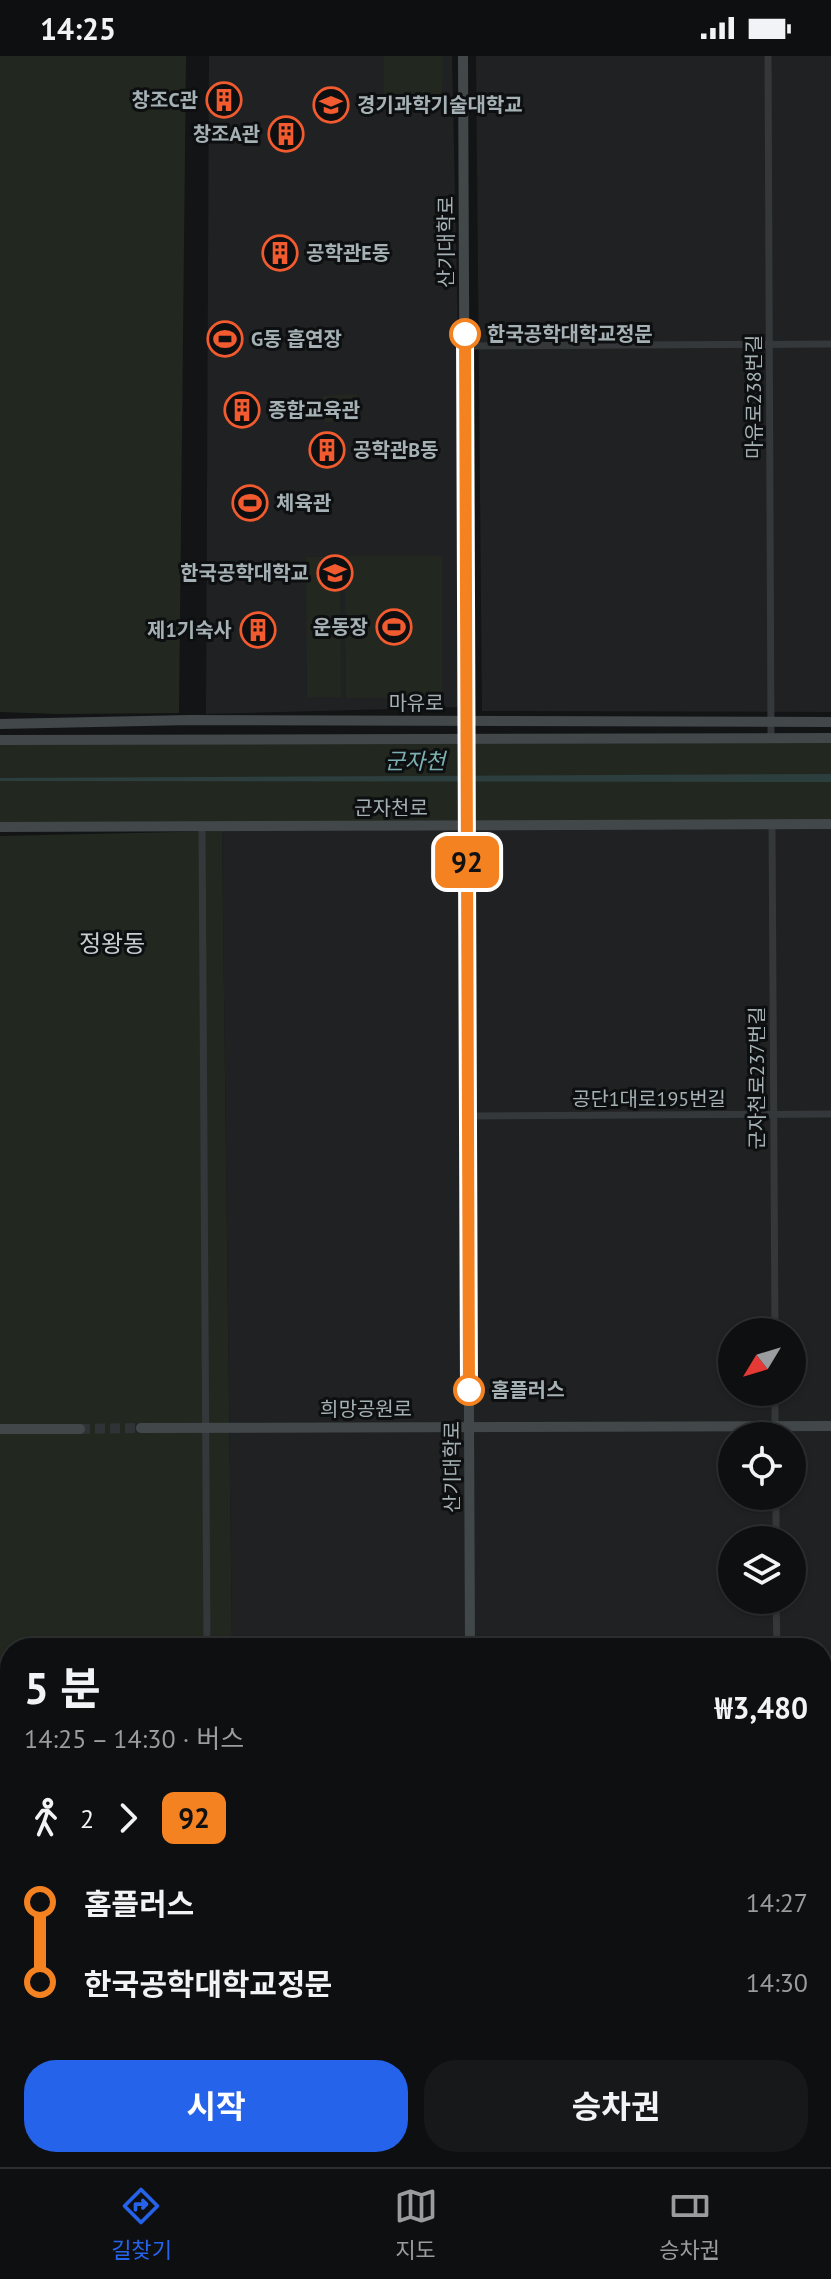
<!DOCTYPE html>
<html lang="ko">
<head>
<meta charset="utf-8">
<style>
	body { margin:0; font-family:"PT Sans","Noto Sans KR",sans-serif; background:#171819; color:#f1f3f6; height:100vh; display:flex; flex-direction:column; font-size:30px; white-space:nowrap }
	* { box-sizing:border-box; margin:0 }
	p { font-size:26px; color:#9b9c9f }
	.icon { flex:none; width:44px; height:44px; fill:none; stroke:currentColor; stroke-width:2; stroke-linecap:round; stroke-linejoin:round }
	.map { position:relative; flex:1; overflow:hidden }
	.drawer { position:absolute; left:0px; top:1582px; width:832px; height:530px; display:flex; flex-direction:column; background:#0e0f10; border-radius:32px 32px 0 0; box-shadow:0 2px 6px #0004,0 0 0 2px #2e2f30 }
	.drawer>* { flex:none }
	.badge { padding:0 16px; border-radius:12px; font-size:28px; line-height:52px }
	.needle { width:52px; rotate:232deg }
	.buttons { position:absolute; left:718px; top:1262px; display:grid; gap:16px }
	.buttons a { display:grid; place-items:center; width:88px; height:88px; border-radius:50%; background:#0e0f10; box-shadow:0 2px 6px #0004,0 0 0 2px #2e2f30; font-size:40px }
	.map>.badge { position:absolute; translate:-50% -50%; box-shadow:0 0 0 4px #fff }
	.legs { display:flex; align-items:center; gap:12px; height:88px; padding:0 24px; font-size:26px }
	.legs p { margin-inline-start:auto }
	.overview { display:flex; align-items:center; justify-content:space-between; height:136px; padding:0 24px }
	h1 { font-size:44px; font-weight:700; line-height:60px }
	.button { display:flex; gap:16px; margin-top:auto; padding:16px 24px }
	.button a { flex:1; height:92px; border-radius:32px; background:#2563eb; color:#fff; font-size:32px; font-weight:700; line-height:92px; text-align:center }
	.button a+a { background:#171819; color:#f1f3f6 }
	ul { padding:0 24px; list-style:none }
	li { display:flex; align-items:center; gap:28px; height:80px; font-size:30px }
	li i { display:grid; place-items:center; width:12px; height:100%; margin:0 10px; background:currentColor }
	li i::after { content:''; width:20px; height:20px; margin:-10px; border:6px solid; border-radius:50%; background:#0e0f10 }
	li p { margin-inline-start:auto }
	li:first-child i { background:linear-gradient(#0000 50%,currentColor 0) }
	li:last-child i { background:linear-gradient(currentColor 50%,#0000 0) }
	.status { display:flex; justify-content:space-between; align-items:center; height:56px; padding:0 40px; background:#0e0f10; direction:ltr }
	.status svg { height:22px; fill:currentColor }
	.menu { display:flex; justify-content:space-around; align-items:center; height:112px; border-top:2px solid #2e2f30; background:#0e0f10; font-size:22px; color:#9b9c9f }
	.menu a { display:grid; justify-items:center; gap:4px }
	.menu .selected { color:#2563eb }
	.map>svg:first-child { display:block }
	.built { fill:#1f2122; fill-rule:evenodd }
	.green { fill:#222820 }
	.water { fill:#2d3e3e }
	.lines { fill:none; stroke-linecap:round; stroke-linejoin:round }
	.secondary-tunnel { stroke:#303335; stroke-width:10; stroke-dasharray:10 5; stroke-linecap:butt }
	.street { stroke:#34383a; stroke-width:7 }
	.secondary { stroke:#42484a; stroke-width:10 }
	.line-1-casing { stroke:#fff; stroke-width:18 }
	.line-1 { stroke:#f58220; stroke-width:12 }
	.stop-1-dot { fill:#fff; stroke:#f58220; stroke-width:4 }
	.labels { text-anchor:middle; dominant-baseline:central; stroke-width:6; stroke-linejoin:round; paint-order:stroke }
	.poi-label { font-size:20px; font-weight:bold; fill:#a5b1b5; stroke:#0e0f10; text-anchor:start }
	.street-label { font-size:20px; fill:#a5b1b5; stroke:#0e0f10 }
	.stop-label { font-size:20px; font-weight:bold; fill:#a5b1b5; stroke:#0e0f10; text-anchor:start }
	.water-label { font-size:22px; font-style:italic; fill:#7cafb1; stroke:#0e0f10 }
	.quarter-label { font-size:24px; fill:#c6ced2; stroke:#0e0f10 }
</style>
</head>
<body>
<div class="status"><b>14:25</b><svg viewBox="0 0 49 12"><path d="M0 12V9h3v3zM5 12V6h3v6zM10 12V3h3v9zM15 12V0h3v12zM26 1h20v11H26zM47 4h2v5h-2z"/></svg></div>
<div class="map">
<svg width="831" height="2111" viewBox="0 0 831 2111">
	<rect width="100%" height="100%" fill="#131415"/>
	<g class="built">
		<polygon points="209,0 452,0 466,651 206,658"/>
		<polygon points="476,0 831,0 831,656 482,655"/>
		<path d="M831,772v1213h-9v-393h-590l-10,-817zM732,1276h60v60h-60zM732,1380h60v60h-60zM732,1484h60v60h-60z"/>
	</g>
	<g class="green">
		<polygon points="0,0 186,0 179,657 58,658 0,656"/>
		<polygon points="384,0 443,0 442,42 384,42"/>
		<polygon points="240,269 240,295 210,296 210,271"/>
		<polygon points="357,338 358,366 325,366 323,340"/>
		<polygon points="340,500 341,641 307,641 306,501"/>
		<polygon points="345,500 442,500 442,641 346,642"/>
		<polygon points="831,681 831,768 0,771 0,684"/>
		<polygon points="222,775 232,1592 10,1592 10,1987 0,1986 0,780"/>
	</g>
	<polygon class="water" points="831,718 831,726 0,725 0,722"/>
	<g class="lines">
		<polyline class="secondary-tunnel" points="80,1373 141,1372"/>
		<g class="street">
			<polyline points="768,0 771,682"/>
			<polyline points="465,290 831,288"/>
			<polyline points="772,769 775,1276"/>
			<polyline points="202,770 207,1592"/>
			<polyline points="468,1060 831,1058"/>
			<polyline points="775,1336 775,1380"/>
			<polyline points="776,1440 776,1484"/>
			<polyline points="776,1544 777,1592"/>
			<polyline points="822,1821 831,1821"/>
		</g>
		<g class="secondary">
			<polyline points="463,0 470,1592"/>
			<polyline points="0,668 191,664 831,666"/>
			<polyline points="0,684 831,682"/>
			<polyline points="0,771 831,768"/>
			<polyline points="141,1372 831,1370"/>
			<polyline points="0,1373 80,1373"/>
			<polyline points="0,1995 10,2001"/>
			<polyline points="822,1996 831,1996"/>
			<polyline points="822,2012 831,2012"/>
			<polyline points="0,2024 8,2018"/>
			<polyline points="0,2109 831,2108"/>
		</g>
	</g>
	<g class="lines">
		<defs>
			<polyline id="line-1" points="465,278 469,1334"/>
		</defs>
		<use href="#line-1" class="line-1-casing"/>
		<use href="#line-1" class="line-1"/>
	</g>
	<defs>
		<symbol id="building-ring" viewBox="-11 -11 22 22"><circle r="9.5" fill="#0e0f10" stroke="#f15b2f" stroke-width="1.5"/><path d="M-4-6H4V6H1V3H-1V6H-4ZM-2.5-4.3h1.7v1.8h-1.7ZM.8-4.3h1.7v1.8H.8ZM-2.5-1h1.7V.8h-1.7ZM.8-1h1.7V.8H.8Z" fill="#f15b2f"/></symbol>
		<symbol id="university-ring" viewBox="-11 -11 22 22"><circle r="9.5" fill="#0e0f10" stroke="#f15b2f" stroke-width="1.5"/><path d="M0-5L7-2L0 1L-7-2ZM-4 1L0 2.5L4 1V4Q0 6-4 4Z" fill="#f15b2f"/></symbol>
		<symbol id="stadium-ring" viewBox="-11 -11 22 22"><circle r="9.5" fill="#0e0f10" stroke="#f15b2f" stroke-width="1.5"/><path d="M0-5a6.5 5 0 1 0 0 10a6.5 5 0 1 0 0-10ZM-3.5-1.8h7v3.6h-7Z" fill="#f15b2f"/></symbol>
	</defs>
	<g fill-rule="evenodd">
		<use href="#building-ring" x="204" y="24" width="40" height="40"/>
		<use href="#university-ring" x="311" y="29" width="40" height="40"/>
		<use href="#building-ring" x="266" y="58" width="40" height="40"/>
		<use href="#building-ring" x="260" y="177" width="40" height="40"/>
		<use href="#stadium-ring" x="205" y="263" width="40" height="40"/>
		<use href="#building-ring" x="222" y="334" width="40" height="40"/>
		<use href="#building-ring" x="307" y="374" width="40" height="40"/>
		<use href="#stadium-ring" x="230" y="427" width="40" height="40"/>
		<use href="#university-ring" x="315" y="497" width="40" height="40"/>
		<use href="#stadium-ring" x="374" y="551" width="40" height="40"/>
		<use href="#building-ring" x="238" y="554" width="40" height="40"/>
	</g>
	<g class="stop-1-dot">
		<circle cx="465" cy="278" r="14"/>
		<circle cx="469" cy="1334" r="14"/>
	</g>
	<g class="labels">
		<g class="poi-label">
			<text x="198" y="44" text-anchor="end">창조C관</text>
			<text x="357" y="49">경기과학기술대학교</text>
			<text x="260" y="78" text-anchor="end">창조A관</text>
			<text x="306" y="197">공학관E동</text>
			<text x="251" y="283">G동 흡연장</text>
			<text x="268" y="354">종합교육관</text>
			<text x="353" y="394">공학관B동</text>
			<text x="276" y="447">체육관</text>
			<text x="309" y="517" text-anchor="end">한국공학대학교</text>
			<text x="368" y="571" text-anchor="end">운동장</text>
			<text x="232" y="574" text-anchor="end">제1기숙사</text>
		</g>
		<g class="street-label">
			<text transform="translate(446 186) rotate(-90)">산기대학로</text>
			<text transform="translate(754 341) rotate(-90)">마유로238번길</text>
			<text x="416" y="647">마유로</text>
			<text x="391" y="752">군자천로</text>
			<text transform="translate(757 1022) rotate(-90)">군자천로237번길</text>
			<text x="649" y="1043">공단1대로195번길</text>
			<text x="366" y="1353">희망공원로</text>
			<text transform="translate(452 1411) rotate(-90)">산기대학로</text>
		</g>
		<g class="stop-label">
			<text x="487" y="278">한국공학대학교정문</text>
			<text x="491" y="1334">홈플러스</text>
		</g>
		<g class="water-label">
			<text x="415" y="705">군자천</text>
		</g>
		<g class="quarter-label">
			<text x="112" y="887">정왕동</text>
		</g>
	</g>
</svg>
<div class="buttons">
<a><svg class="needle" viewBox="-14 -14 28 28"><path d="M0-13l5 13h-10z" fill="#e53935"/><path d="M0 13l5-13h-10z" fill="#9b9c9f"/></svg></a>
<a><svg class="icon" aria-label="locate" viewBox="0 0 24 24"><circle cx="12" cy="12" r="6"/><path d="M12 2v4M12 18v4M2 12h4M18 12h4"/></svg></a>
<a><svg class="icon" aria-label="layers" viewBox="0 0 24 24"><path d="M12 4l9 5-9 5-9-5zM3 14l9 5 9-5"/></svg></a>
</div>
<b class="badge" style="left:467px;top:806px;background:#f58220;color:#111">92</b>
<section class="drawer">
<div class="overview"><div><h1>5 분</h1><p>14:25 – 14:30 · 버스</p></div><b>₩3,480</b></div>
<div class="legs"><svg class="icon" aria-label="walk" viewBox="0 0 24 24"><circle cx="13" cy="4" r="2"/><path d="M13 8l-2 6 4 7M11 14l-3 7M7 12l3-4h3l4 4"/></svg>2<svg class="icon" aria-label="forward" viewBox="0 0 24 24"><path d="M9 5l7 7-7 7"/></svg><b class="badge" style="background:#f58220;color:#111">92</b></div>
<ul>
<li><i style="color:#f58220"></i><b>홈플러스</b><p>14:27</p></li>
<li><i style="color:#f58220"></i><b>한국공학대학교정문</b><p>14:30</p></li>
</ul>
<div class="button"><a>시작</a><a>승차권</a></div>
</section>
</div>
<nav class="menu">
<a class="selected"><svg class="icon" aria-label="directions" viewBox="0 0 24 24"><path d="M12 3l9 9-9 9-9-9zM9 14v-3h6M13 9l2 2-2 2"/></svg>길찾기</a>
<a><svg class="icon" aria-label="map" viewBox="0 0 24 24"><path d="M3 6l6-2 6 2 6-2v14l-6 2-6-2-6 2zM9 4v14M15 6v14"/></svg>지도</a>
<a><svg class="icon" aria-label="tickets" viewBox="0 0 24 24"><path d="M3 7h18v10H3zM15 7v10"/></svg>승차권</a>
</nav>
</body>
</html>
